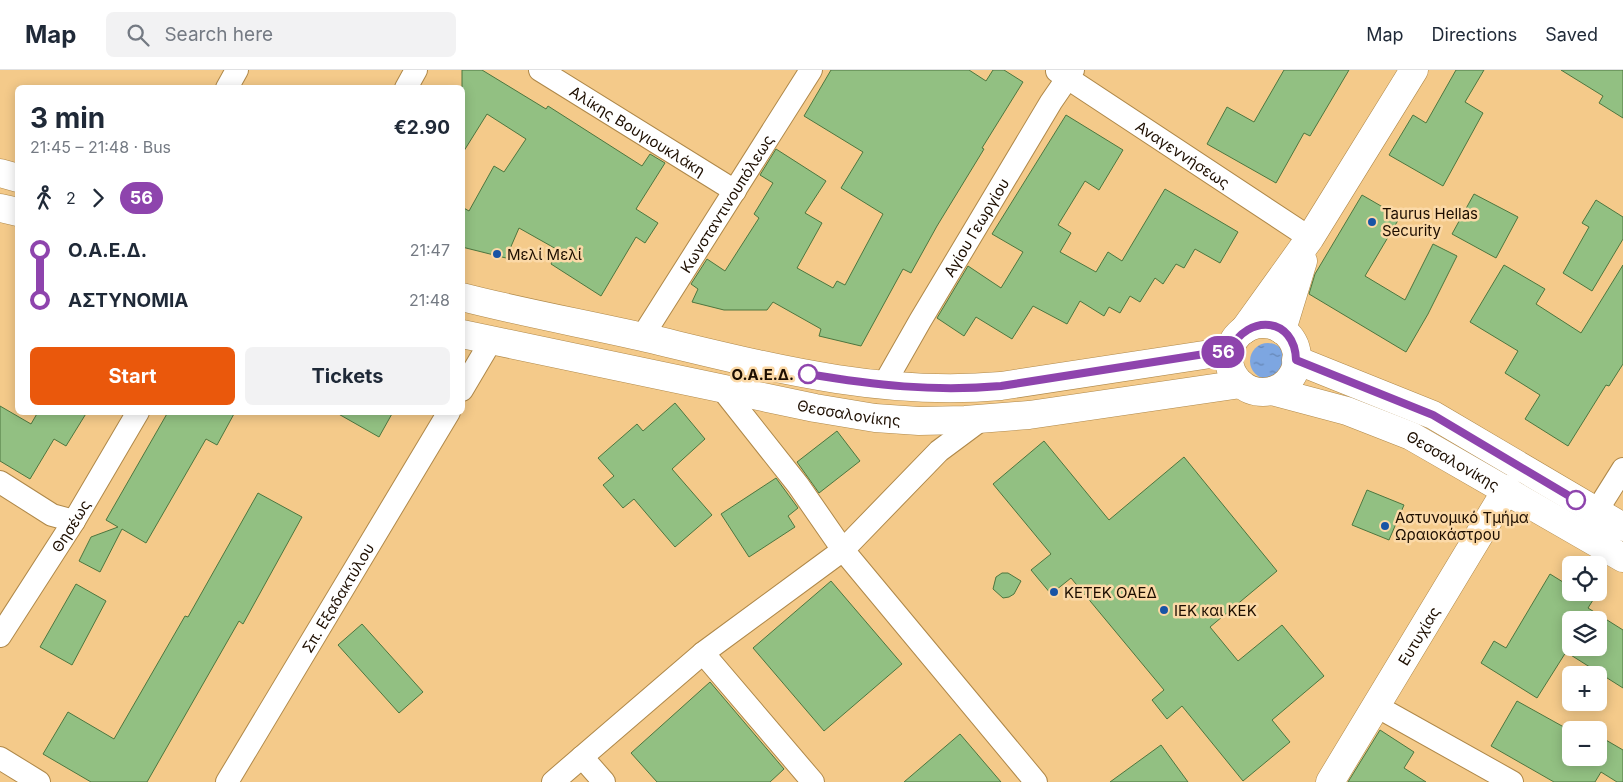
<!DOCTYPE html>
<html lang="en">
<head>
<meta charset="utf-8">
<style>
	body { margin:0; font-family:Inter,sans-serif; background:#f2f2f3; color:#1f2937; height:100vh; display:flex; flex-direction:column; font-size:19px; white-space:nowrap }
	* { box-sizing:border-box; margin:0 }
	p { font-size:16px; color:#747a83 }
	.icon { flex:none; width:28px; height:28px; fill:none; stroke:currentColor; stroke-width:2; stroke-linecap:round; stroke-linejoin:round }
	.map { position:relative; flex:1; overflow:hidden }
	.panel { position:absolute; left:15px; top:15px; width:450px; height:330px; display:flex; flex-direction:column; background:#fff; border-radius:8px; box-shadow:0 2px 12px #0003 }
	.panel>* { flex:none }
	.badge { padding:0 10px; border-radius:16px; font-size:18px; line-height:32px }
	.tools { position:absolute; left:1562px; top:486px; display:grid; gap:10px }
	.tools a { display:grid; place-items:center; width:45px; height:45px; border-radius:8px; background:#fff; box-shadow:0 2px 12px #0003; font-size:25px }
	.map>.badge { position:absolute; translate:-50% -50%; box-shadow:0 0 0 2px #fff }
	.legs { display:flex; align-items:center; gap:8px; height:55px; padding:0 15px; font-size:16px }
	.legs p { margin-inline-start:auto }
	.summary { display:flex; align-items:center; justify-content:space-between; height:85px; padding:0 15px }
	h1 { font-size:28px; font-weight:700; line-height:38px }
	.button { display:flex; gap:10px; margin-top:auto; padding:10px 15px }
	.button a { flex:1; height:58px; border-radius:8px; background:#ea580c; color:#fff; font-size:20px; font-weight:700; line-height:58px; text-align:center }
	.button a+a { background:#f2f2f3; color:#1f2937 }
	ul { padding:0 15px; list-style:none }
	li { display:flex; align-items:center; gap:18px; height:50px; font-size:19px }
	li i { display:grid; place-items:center; width:8px; height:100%; margin:0 6px; background:currentColor }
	li i::after { content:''; width:12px; height:12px; margin:-6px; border:4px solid; border-radius:50%; background:#fff }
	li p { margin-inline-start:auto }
	li:first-child i { background:linear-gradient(#0000 50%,currentColor 0) }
	li:last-child i { background:linear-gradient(currentColor 50%,#0000 0) }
	header { display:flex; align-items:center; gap:30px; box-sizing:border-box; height:70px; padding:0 25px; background:#fff; border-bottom:1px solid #e0e1e3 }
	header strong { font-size:24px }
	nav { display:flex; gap:28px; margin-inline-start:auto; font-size:18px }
	.search { width:350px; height:45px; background:#f2f2f3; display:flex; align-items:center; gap:12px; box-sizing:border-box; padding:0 18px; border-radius:8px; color:#747a83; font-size:19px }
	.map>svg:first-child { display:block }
	.water { fill:url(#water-ripples) }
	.building { fill:#92c082; stroke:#4d763f; fill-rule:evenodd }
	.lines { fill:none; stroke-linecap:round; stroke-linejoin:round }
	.street-casing { stroke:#af8849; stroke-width:24 }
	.secondary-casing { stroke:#af8849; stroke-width:29 }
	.street { stroke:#fff; stroke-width:22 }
	.secondary { stroke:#fff; stroke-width:28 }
	.line-1-casing { stroke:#fff; stroke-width:11 }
	.line-1 { stroke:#8e44ad; stroke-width:8 }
	.poi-dot { fill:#1954a5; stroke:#fbd9a7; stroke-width:2 }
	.stop-1-dot { fill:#fff; stroke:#8e44ad; stroke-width:2.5 }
	.labels { text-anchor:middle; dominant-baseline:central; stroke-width:5; stroke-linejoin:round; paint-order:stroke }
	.street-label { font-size:15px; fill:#1d0e00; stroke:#fbd9a7 }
	.poi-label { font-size:15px; fill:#1d0e00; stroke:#fbd9a7; text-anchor:start }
	.stop-label { font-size:15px; font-weight:bold; fill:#1d0e00; stroke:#fbd9a7; text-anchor:end }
</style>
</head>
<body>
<header>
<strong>Map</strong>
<div class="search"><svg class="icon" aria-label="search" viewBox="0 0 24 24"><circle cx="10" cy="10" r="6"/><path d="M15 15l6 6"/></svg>Search here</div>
<nav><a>Map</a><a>Directions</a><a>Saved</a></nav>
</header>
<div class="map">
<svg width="1623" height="712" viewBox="0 0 1623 712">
	<defs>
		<pattern id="water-ripples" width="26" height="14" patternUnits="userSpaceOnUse" patternTransform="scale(1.25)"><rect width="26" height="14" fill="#7da6e1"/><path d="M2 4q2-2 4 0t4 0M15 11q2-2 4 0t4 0" fill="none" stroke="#6686b4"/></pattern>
	</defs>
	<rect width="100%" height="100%" fill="#f4ca8a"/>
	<circle class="water" cx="1268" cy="291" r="18"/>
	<g class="building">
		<polygon points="462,0 482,0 546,39 548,36 642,96 650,84 665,93 636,139 658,153 645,173 636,167 601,226 551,194 558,180 519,158 506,188 462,177 462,137 469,141 494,96 504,102 526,69 487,44 462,84"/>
		<polygon points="831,0 969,0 986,11 993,0 1004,0 1023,12 982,78 984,79 937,156 911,203 903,199 861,276 819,266 821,259 773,232 767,240 724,240 692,232 698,219 691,214 707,189 725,201 759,148 754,144 773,113 760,105 776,79 826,111 805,143 822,153 797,198 833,218 837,211 845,215 883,144 841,118 863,82 804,46"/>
		<polygon points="1284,0 1349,0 1310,66 1304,63 1276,113 1207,74 1227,37 1254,52"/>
		<polygon points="1456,0 1484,0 1465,32 1483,43 1443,116 1389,85 1413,45 1426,53"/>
		<polygon points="1561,0 1623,0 1623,48 1599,33 1603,26"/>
		<polygon points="1066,45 1123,80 1099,120 1085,111 1058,155 1071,163 1060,182 1096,202 1108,182 1122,191 1165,119 1238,162 1220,193 1195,179 1184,198 1176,194 1163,214 1155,208 1140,232 1130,226 1120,243 1109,237 1104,246 1080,231 1067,254 1033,236 1012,269 976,247 964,266 937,248 968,196 1001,218 1023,182 992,164"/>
		<polygon points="1474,124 1518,147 1496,188 1452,164"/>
		<polygon points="1362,125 1400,147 1365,206 1405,230 1433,174 1457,186 1428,244 1406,282 1309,224 1315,204"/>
		<polygon points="1596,130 1623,147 1623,169 1592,221 1563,203 1589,157 1582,153"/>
		<polygon points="1504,195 1545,219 1536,234 1581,263 1623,195 1623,294 1609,316 1606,315 1568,376 1525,349 1540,325 1505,303 1518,281 1470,252"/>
		<polygon points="675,333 705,369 672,399 712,445 675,477 634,429 623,438 603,415 614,406 598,388 637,354 643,361"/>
		<polygon points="0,336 31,354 38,342 87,342 66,376 54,369 30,409 0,391"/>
		<polygon points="168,342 235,342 217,375 206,369 146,473 122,459 100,502 79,491 91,467 118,457 106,450"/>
		<polygon points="335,342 393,342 379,367"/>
		<polygon points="837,361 860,391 819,423 797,392"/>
		<polygon points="1044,371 1109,450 1184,387 1277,501 1210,557 1238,591 1282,555 1324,606 1272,650 1290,672 1243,711 1182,636 1167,649 1152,630 1164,620 1071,508 1051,524 1031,500 1051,484 993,414"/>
		<polygon points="776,408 798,438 788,446 795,457 749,487 721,444"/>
		<polygon points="1367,420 1404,435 1389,470 1352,455"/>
		<polygon points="258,423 302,447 243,554 239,551 147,712 91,712 43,684 68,642 114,669 185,546 188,547"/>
		<polygon points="1002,503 1008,503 1021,511 1014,524 1009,527 1003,528 993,519 996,507"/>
		<path d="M1550,504l21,13v5h10l12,8 -5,8 35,22v58l-57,-36 -29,46 -56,-35 13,-22 12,7zM1571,550h28v28h-28z"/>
		<polygon points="831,511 902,594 824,661 753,578"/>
		<polygon points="76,514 106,531 72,595 40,577"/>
		<polygon points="362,554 423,622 399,643 338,575"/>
		<polygon points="710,612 784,699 770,712 657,712 631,683"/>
		<polygon points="1517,631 1571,661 1571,688 1599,688 1599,666 1623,680 1623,712 1617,712 1601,702 1595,712 1554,712 1491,676"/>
		<polygon points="1380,660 1414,682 1404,698 1426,712 1348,712"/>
		<polygon points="960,664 1001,712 904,712"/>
		<polygon points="1161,675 1188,712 1110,712"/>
	</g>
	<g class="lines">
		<defs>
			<g id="street">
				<path id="s1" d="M540,0l195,121"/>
				<path id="s2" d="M1057,1l253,167"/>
				<polyline points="227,18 237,0"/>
				<polyline points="406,18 416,0"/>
				<path id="s3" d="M642,267l169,-267"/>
				<path id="s4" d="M883,316l37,-65 131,-219 22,-32"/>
				<polyline points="722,319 798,415 843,480 1036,712"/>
				<polyline points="462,320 491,271"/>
				<polyline points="0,412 52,445 74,451"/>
				<polyline points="1596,442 1623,399"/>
				<path id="s5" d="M0,566l74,-115 64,-109"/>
				<polyline points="703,583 813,712"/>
				<polyline points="1378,637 1512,712"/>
				<polyline points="582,687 604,712"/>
				<polyline points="0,688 39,712"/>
				<path id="s6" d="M227,712l222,-370"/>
				<polyline points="553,712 703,583 843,480 939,381 982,349"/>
			</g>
			<g id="secondary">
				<polyline points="0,103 18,108"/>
				<polyline points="0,138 18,142"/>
				<path d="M462,227c62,16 124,27 185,41 118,28 231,59 354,48l229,-35"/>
				<circle cx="1263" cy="288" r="34"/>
				<polyline points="1244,260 1310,168 1414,0"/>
				<polyline points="1282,260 1303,191"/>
				<path id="s7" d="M462,264l353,74 60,10 44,3 46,-1 64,-5 212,-31"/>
				<polyline points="1296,290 1433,345 1623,457"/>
				<path id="s8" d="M1272,321l75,20 64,25 212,122"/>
				<path id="s9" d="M1330,712l177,-293"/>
			</g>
		</defs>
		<use href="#street" class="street-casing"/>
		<use href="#secondary" class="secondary-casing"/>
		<use href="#street" class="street"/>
		<use href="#secondary" class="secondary"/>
	</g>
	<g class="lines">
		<defs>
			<path id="line-1" d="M808,304c66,11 125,18 193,12l229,-36c18,-37 65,-33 66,10l137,55 143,85"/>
		</defs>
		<use href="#line-1" class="line-1-casing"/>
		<use href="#line-1" class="line-1"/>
	</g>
	<g class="poi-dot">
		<circle cx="1372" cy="152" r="5"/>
		<circle cx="497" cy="184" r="5"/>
		<circle cx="1385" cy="456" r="5"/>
		<circle cx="1054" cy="522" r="5"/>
		<circle cx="1164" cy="540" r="5"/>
	</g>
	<g class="stop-1-dot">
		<circle cx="808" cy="304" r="9"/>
		<circle cx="1576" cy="430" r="9"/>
	</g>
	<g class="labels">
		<g class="street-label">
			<text stroke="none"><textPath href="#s1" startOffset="115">Αλίκης Βουγιουκλάκη</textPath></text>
			<text stroke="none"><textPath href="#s2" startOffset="151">Αναγεννήσεως</textPath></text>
			<text stroke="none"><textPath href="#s3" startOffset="158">Κωνσταντινουπόλεως</textPath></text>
			<text stroke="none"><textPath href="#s4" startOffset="184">Αγίου Γεωργίου</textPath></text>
			<text stroke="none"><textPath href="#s7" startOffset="395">Θεσσαλονίκης</textPath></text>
			<text stroke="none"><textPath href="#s8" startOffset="195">Θεσσαλονίκης</textPath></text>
			<text stroke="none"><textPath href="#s5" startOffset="131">Θησέως</textPath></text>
			<text stroke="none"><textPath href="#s6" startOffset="215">Σπ. Εξαδακτύλου</textPath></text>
			<text stroke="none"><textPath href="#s9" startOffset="171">Ευτυχίας</textPath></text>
		</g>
		<g class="poi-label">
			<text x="1382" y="143">Taurus Hellas<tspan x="1382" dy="17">Security</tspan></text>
			<text x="507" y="184">Μελί Μελί</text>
			<text x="1395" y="447">Αστυνομικό Τμήμα<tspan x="1395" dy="17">Ωραιοκάστρου</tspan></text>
			<text x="1064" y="522">ΚΕΤΕΚ ΟΑΕΔ</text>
			<text x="1174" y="540">ΙΕΚ και ΚΕΚ</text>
		</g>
		<g class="stop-label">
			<text x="794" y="304">Ο.Α.Ε.Δ.</text>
		</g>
	</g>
</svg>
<div class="tools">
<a><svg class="icon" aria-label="locate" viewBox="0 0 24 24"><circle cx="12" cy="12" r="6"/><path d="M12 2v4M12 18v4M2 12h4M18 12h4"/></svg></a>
<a><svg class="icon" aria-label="layers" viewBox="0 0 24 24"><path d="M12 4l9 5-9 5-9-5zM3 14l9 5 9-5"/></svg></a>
<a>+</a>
<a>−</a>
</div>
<b class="badge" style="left:1223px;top:282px;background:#8e44ad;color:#fff">56</b>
<section class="panel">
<div class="summary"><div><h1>3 min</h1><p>21:45 – 21:48 · Bus</p></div><b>€2.90</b></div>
<div class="legs"><svg class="icon" aria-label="walk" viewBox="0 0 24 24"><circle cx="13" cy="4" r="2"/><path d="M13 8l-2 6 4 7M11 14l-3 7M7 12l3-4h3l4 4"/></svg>2<svg class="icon" aria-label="forward" viewBox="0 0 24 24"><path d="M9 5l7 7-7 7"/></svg><b class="badge" style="background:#8e44ad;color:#fff">56</b></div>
<ul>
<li><i style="color:#8e44ad"></i><b>Ο.Α.Ε.Δ.</b><p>21:47</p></li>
<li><i style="color:#8e44ad"></i><b>ΑΣΤΥΝΟΜΙΑ</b><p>21:48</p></li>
</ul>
<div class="button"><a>Start</a><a>Tickets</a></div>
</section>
</div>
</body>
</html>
